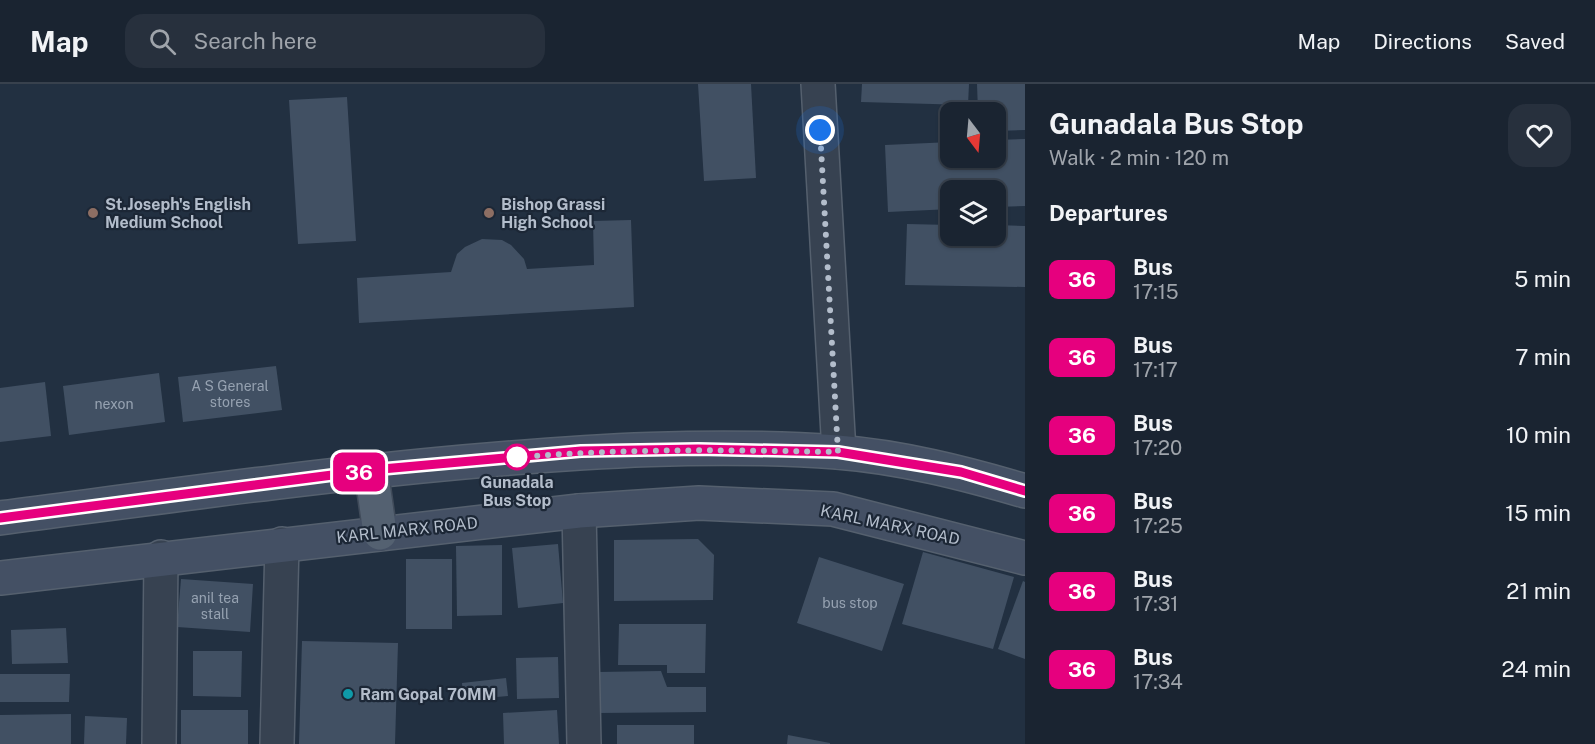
<!DOCTYPE html>
<html lang="en">
<head>
<meta charset="utf-8">
<style>
	body { margin:0; font-family:"Public Sans",sans-serif; background:#27303d; color:#f1f3f6; height:100vh; display:flex; flex-direction:column; font-size:22px; white-space:nowrap }
	* { box-sizing:border-box; margin:0 }
	p { font-size:20px; color:#9fa4ab }
	.icon { flex:none; width:33px; height:33px; fill:none; stroke:currentColor; stroke-width:2; stroke-linecap:round; stroke-linejoin:round }
	.map { position:relative; flex:1; overflow:hidden }
	.panel { display:flex; flex-direction:column; background:#1a2431; width:570px }
	.panel>* { flex:none }
	.badge { padding:0 12px; border-radius:9px; font-size:21px; line-height:39px }
	.needle { width:39px; rotate:164deg }
	.tools { position:absolute; left:940px; top:18px; display:grid; gap:12px }
	.tools a { display:grid; place-items:center; width:66px; height:66px; border-radius:12px; background:#1a2431; box-shadow:0 2px 4px #0004,0 0 0 2px #38414d; font-size:30px }
	.you { position:absolute; width:30px; height:30px; margin:-15px; border:4px solid #fff; border-radius:50%; background:#1a73e8; box-shadow:0 0 0 9px #1a73e833 }
	.map>.badge { position:absolute; translate:-50% -50%; box-shadow:0 0 0 3px #fff }
	h2 { padding:0 24px; font-size:22px; line-height:54px }
	.round { display:grid; place-items:center; flex:none; width:63px; height:63px; border-radius:18px; background:#27303d }
	.headline { display:flex; align-items:center; justify-content:space-between; height:102px; padding:0 24px }
	h1 { font-size:28px; font-weight:700; line-height:45px }
	ul { padding:0; list-style:none }
	li { display:flex; align-items:center; gap:18px; height:78px; padding:0 24px }
	li div { flex:1 }
	li b { display:block; font-size:22px }
	li em { font-style:normal }
	li .badge { min-width:66px; font-weight:700; text-align:center }
	header { display:flex; align-items:center; gap:36px; box-sizing:border-box; height:84px; padding:0 30px; background:#1a2431; border-bottom:2px solid #38414d }
	header strong { font-size:28px }
	nav { display:flex; gap:33px; margin-inline-start:auto; font-size:21px }
	.search { width:420px; height:54px; background:#27303d; display:flex; align-items:center; gap:15px; box-sizing:border-box; padding:0 21px; border-radius:18px; color:#9fa4ab; font-size:22px }
	main { display:flex; flex:1; min-height:0 }
	.map>svg:first-child { display:block }
	.building { fill:#415063 }
	.lines { fill:none; stroke-linecap:round; stroke-linejoin:round }
	.street-casing { stroke:#55606e; stroke-width:36 }
	.secondary-casing { stroke:#55606e; stroke-width:36 }
	.primary-casing { stroke:#404b5a; stroke-width:36 }
	.street { stroke:#374251; stroke-width:33 }
	.secondary { stroke:#445064; stroke-width:33 }
	.primary { stroke:#546171; stroke-width:33 }
	.line-casing { stroke:#fff; stroke-width:14 }
	.line { stroke:#e6007e; stroke-width:9 }
	.walk { stroke:#b3bdcb; stroke-width:6; stroke-dasharray:0 10.8 }
	.education-dot { fill:#8d6e63; stroke:#1c2736; stroke-width:2 }
	.stop-dot { fill:#fff; stroke:#e6007e; stroke-width:3 }
	.culture-dot { fill:#0f9aa8; stroke:#1c2736; stroke-width:2 }
	.labels { text-anchor:middle; dominant-baseline:central; stroke-width:4.5; stroke-linejoin:round; paint-order:stroke }
	.number-label { font-size:14px; fill:#96a2b1 }
	.poi-label { font-size:16px; font-weight:bold; fill:#b3bdcb; stroke:#1c2736; text-anchor:start }
	.stop-label { font-size:16px; font-weight:bold; fill:#b3bdcb; stroke:#1c2736 }
	.street-label { font-size:16px; fill:#b3bdcb; stroke:#1c2736 }
</style>
</head>
<body>
<header>
<strong>Map</strong>
<div class="search"><svg class="icon" aria-label="search" viewBox="0 0 24 24"><circle cx="10" cy="10" r="6"/><path d="M15 15l6 6"/></svg>Search here</div>
<nav><a>Map</a><a>Directions</a><a>Saved</a></nav>
</header>
<main>
<div class="map">
<svg width="1025" height="660" viewBox="0 0 1025 660">
	<rect width="100%" height="100%" fill="#223041"/>
	<g class="building">
		<polygon points="698,0 751,0 756,94 704,97"/>
		<polygon points="862,0 969,0 968,21 861,18"/>
		<polygon points="977,0 1025,0 1025,46 996,47 996,28 978,28"/>
		<polygon points="347,13 356,157 298,160 289,16"/>
		<polygon points="1025,55 1025,122 996,123 996,106 951,106 951,125 888,128 885,61 951,58 951,74 996,74 996,56"/>
		<polygon points="631,136 634,223 359,239 357,194 451,188 457,170 465,163 482,155 502,156 511,161 524,175 527,185 594,181 593,137"/>
		<polygon points="907,140 951,141 951,152 996,152 996,141 1025,142 1025,203 905,201"/>
		<polygon points="276,282 282,326 183,338 178,293"/>
		<polygon points="159,289 165,338 69,351 63,302"/>
		<polygon points="45,298 51,352 0,358 0,304"/>
		<polygon points="698,455 714,471 713,516 614,517 614,456"/>
		<polygon points="558,460 563,519 518,524 512,464"/>
		<polygon points="502,461 502,531 457,532 456,462"/>
		<polygon points="923,468 1014,493 993,565 902,540"/>
		<polygon points="819,473 904,500 882,567 797,539"/>
		<rect x="406" y="475" width="46" height="70"/>
		<polygon points="181,495 253,500 250,548 177,543"/>
		<polygon points="1023,497 1025,498 1025,575 998,565"/>
		<polygon points="619,540 706,540 705,589 667,589 667,581 618,581"/>
		<polygon points="66,544 68,579 12,580 11,546"/>
		<polygon points="302,557 398,559 395,660 299,660"/>
		<polygon points="193,567 242,567 241,613 193,612"/>
		<polygon points="558,573 559,614 517,615 516,574"/>
		<polygon points="661,587 667,603 706,603 706,628 598,629 598,588"/>
		<polygon points="0,590 70,590 69,618 0,618"/>
		<polygon points="506,594 508,612 463,616 462,599"/>
		<rect x="181" y="626" width="67" height="34"/>
		<polygon points="557,626 559,660 504,660 503,629"/>
		<polygon points="71,630 71,660 0,660 0,631"/>
		<polygon points="85,632 127,634 126,660 84,660"/>
		<rect x="617" y="641" width="77" height="19"/>
		<polygon points="788,651 830,659 830,660 787,660"/>
	</g>
	<g class="lines">
		<defs>
			<g id="street">
				<polyline points="818,0 839,368"/>
				<polyline points="579,427 584,660"/>
				<polyline points="159,660 161,473"/>
				<polyline points="277,660 282,460"/>
			</g>
			<g id="secondary">
				<path d="M0,434c154,-20 309,-42 464,-56 123,-11 249,-19 373,-10 64,5 127,21 188,39"/>
				<polyline points="0,494 579,427 699,419 833,425 1025,474"/>
			</g>
			<polyline id="primary" points="371,386 380,449"/>
		</defs>
		<use href="#street" class="street-casing"/>
		<use href="#secondary" class="secondary-casing"/>
		<use href="#primary" class="primary-casing"/>
		<use href="#street" class="street"/>
		<use href="#secondary" class="secondary"/>
		<use href="#primary" class="primary"/>
	</g>
	<g class="lines">
		<defs>
			<polyline id="line" points="0,434 371,386 581,367 698,365 838,368 961,388 1025,407"/>
		</defs>
		<use href="#line" class="line-casing"/>
		<use href="#line" class="line"/>
		<path class="walk" d="M517,373l-6,1c109,-10 218,-8 327,-6l-18,-322"/>
	</g>
	<g class="education-dot">
		<circle cx="93" cy="129" r="6"/>
		<circle cx="489" cy="129" r="6"/>
	</g>
	<circle class="stop-dot" cx="517" cy="373" r="12"/>
	<circle class="culture-dot" cx="348" cy="610" r="6"/>
	<g class="labels">
		<g class="number-label">
			<text x="230" y="302">A S General<tspan x="230" dy="16">stores</tspan></text>
			<text x="114" y="320">nexon</text>
			<text x="215" y="514">anil tea<tspan x="215" dy="16">stall</tspan></text>
			<text x="850" y="519">bus stop</text>
		</g>
		<g class="poi-label">
			<text x="105" y="120">St.Joseph's English<tspan x="105" dy="18">Medium School</tspan></text>
			<text x="501" y="120">Bishop Grassi<tspan x="501" dy="18">High School</tspan></text>
			<text x="360" y="610">Ram Gopal 70MM</text>
		</g>
		<g class="stop-label">
			<text x="517" y="398">Gunadala<tspan x="517" dy="18">Bus Stop</tspan></text>
		</g>
		<g class="street-label">
			<text transform="translate(890 441) rotate(12)">KARL MARX ROAD</text>
			<text transform="translate(407 446) rotate(-6)">KARL MARX ROAD</text>
		</g>
	</g>
</svg>
<div class="tools">
<a><svg class="needle" viewBox="-14 -14 28 28"><path d="M0-13l5 13h-10z" fill="#e53935"/><path d="M0 13l5-13h-10z" fill="#9fa4ab"/></svg></a>
<a><svg class="icon" aria-label="layers" viewBox="0 0 24 24"><path d="M12 4l9 5-9 5-9-5zM3 14l9 5 9-5"/></svg></a>
</div>
<div class="you" style="left:820px;top:46px"></div>
<b class="badge" style="left:359px;top:388px;background:#e6007e;color:#fff">36</b>
</div>
<section class="panel">
<div class="headline"><div><h1>Gunadala Bus Stop</h1><p>Walk · 2 min · 120 m</p></div><a class="round"><svg class="icon" aria-label="heart" viewBox="0 0 24 24"><path d="M12 20l-8-8c-3-5 5-10 8-4 3-6 11-1 8 4z"/></svg></a></div>
<h2>Departures</h2>
<ul>
<li><span class="badge" style="background:#e6007e;color:#fff">36</span><div><b>Bus</b><p>17:15</p></div><em>5 min</em></li>
<li><span class="badge" style="background:#e6007e;color:#fff">36</span><div><b>Bus</b><p>17:17</p></div><em>7 min</em></li>
<li><span class="badge" style="background:#e6007e;color:#fff">36</span><div><b>Bus</b><p>17:20</p></div><em>10 min</em></li>
<li><span class="badge" style="background:#e6007e;color:#fff">36</span><div><b>Bus</b><p>17:25</p></div><em>15 min</em></li>
<li><span class="badge" style="background:#e6007e;color:#fff">36</span><div><b>Bus</b><p>17:31</p></div><em>21 min</em></li>
<li><span class="badge" style="background:#e6007e;color:#fff">36</span><div><b>Bus</b><p>17:34</p></div><em>24 min</em></li>
</ul>
</section>
</main>
</body>
</html>
